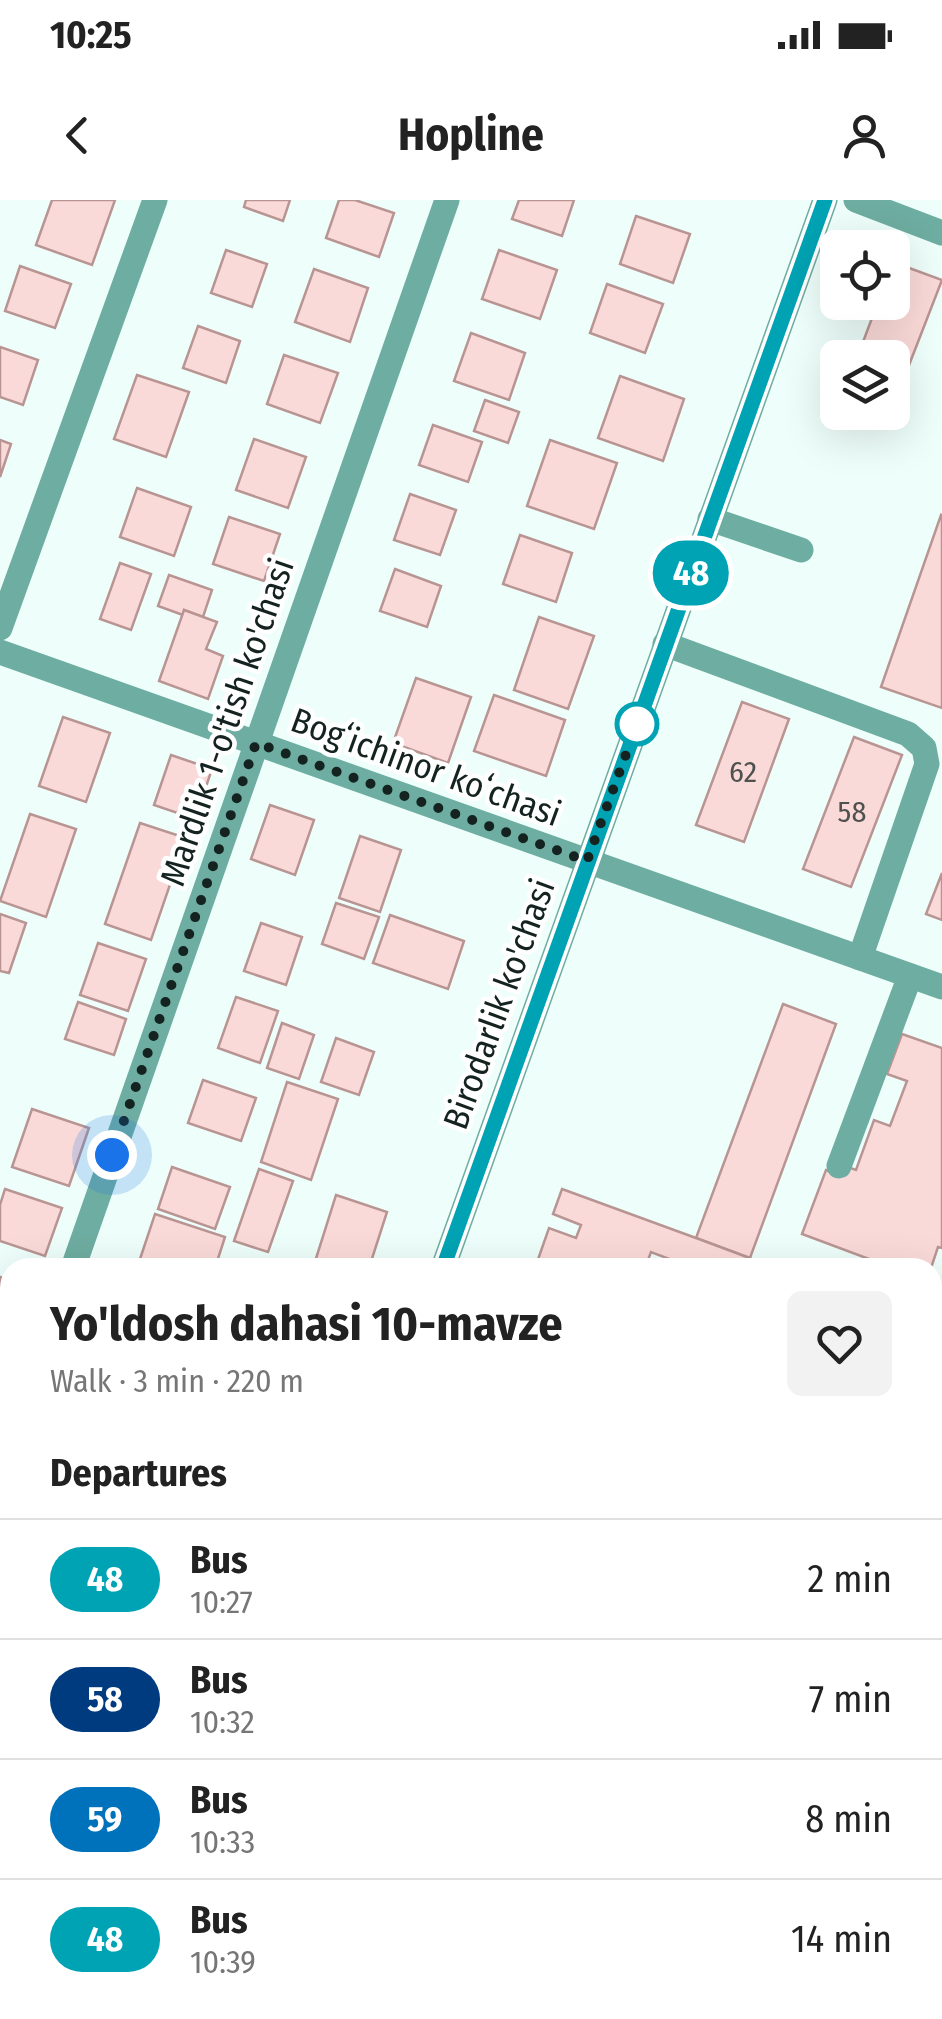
<!DOCTYPE html>
<html lang="en">
<head>
<meta charset="utf-8">
<style>
	body { margin:0; font-family:"Fira Sans Condensed",sans-serif; background:#f2f2f2; color:#222; height:100vh; display:flex; flex-direction:column; font-size:38px; white-space:nowrap }
	* { box-sizing:border-box; margin:0 }
	p { font-size:32px; color:#767676 }
	.icon { flex:none; width:55px; height:55px; fill:none; stroke:currentColor; stroke-width:2; stroke-linecap:round; stroke-linejoin:round }
	.map { position:relative; flex:1; overflow:hidden }
	.sheet { position:absolute; left:0px; top:1058px; width:942px; height:762px; display:flex; flex-direction:column; background:#fff; border-radius:30px 30px 0 0; box-shadow:0 10px 40px #0002 }
	.sheet>* { flex:none }
	.badge { padding:0 20px; border-radius:32px; font-size:35px; line-height:65px }
	.fabs { position:absolute; left:820px; top:30px; display:grid; gap:20px }
	.fabs a { display:grid; place-items:center; width:90px; height:90px; border-radius:15px; background:#fff; box-shadow:0 10px 40px #0002; font-size:50px }
	.you { position:absolute; width:50px; height:50px; margin:-25px; border:8px solid #fff; border-radius:50%; background:#1a73e8; box-shadow:0 0 0 15px #1a73e833 }
	.map>.badge { position:absolute; translate:-50% -50%; box-shadow:0 0 0 5px #fff }
	h2 { padding:0 50px; font-size:38px; line-height:90px }
	.round { display:grid; place-items:center; flex:none; width:105px; height:105px; border-radius:15px; background:#f2f2f2 }
	.headline { display:flex; align-items:center; justify-content:space-between; height:170px; padding:0 50px }
	h1 { font-size:48px; font-weight:700; line-height:75px }
	ul { padding:0; list-style:none }
	li { display:flex; align-items:center; gap:30px; height:120px; padding:0 50px; border-top:2px solid #e0e0e0 }
	li div { flex:1 }
	li b { display:block; font-size:38px }
	li em { font-style:normal }
	li .badge { min-width:110px; font-weight:700; text-align:center }
	.status { display:flex; justify-content:space-between; align-items:center; height:70px; padding:0 50px; background:#fff; direction:ltr }
	.status svg { height:28px; fill:currentColor }
	header { display:flex; justify-content:space-between; align-items:center; height:130px; padding:0 50px; background:#fff; font-size:45px; font-weight:700 }
	.map>svg:first-child { display:block }
	.building { fill:#fadad8; stroke:#b89593; stroke-width:2.5 }
	.lines { fill:none; stroke-linecap:round; stroke-linejoin:round }
	.minor { stroke:#6eada1; stroke-width:25 }
	.line-casing { stroke:#fff; stroke-width:22 }
	.line { stroke:#00a3b4; stroke-width:15 }
	.walk { stroke:#142320; stroke-width:10; stroke-dasharray:0 18 }
	.stop-dot { fill:#fff; stroke:#00a3b4; stroke-width:5 }
	.labels { text-anchor:middle; dominant-baseline:central; stroke-width:9; stroke-linejoin:round; paint-order:stroke }
	.number-label { font-size:30px; fill:#4e514e }
	.street-label { font-size:35px; fill:#142320; stroke:#fff }
</style>
</head>
<body>
<div class="status"><b>10:25</b><svg viewBox="0 0 49 12"><path d="M0 12V9h3v3zM5 12V6h3v6zM10 12V3h3v9zM15 12V0h3v12zM26 1h20v11H26zM47 4h2v5h-2z"/></svg></div>
<header><svg class="icon" aria-label="back" viewBox="0 0 24 24"><path d="M15 5l-7 7 7 7"/></svg>Hopline<svg class="icon" aria-label="person" viewBox="0 0 24 24"><circle cx="12" cy="8" r="4"/><path d="M4 21q1-7 8-7t8 7"/></svg></header>
<div class="map">
<svg width="942" height="1819" viewBox="0 0 942 1819">
	<rect width="100%" height="100%" fill="#eefefa"/>
	<g class="building">
		<polygon points="52,0 115,0 92,65 36,45"/>
		<polygon points="246,0 290,0 283,21 244,7"/>
		<polygon points="339,0 355,0 394,13 379,57 326,38"/>
		<polygon points="519,0 574,0 562,36 512,19"/>
		<polygon points="636,16 690,34 673,83 620,64"/>
		<polygon points="226,50 267,64 252,107 211,93"/>
		<polygon points="499,50 557,70 540,119 482,99"/>
		<polygon points="893,62 942,80 892,209 892,158 857,158 878,102 892,102"/>
		<polygon points="20,66 71,84 55,128 5,111"/>
		<polygon points="314,69 368,88 350,142 295,122"/>
		<polygon points="607,84 663,104 645,153 590,133"/>
		<polygon points="198,126 240,141 226,183 183,168"/>
		<polygon points="471,133 525,153 509,200 454,181"/>
		<polygon points="0,147 38,160 23,205 0,197"/>
		<polygon points="284,155 338,173 320,223 267,204"/>
		<polygon points="137,175 189,192 166,257 114,239"/>
		<polygon points="620,176 684,199 663,261 598,238"/>
		<polygon points="485,200 519,212 508,243 474,231"/>
		<polygon points="433,225 482,242 468,282 419,265"/>
		<polygon points="254,239 306,257 288,308 236,290"/>
		<polygon points="0,240 11,244 0,277"/>
		<polygon points="550,240 617,263 594,329 527,306"/>
		<polygon points="137,288 191,307 174,356 120,337"/>
		<polygon points="410,294 456,310 440,355 394,340"/>
		<polygon points="941,315 942,316 942,508 881,487"/>
		<polygon points="229,317 280,334 264,381 213,364"/>
		<polygon points="520,335 572,353 556,402 503,384"/>
		<polygon points="120,363 151,374 131,430 100,419"/>
		<polygon points="395,369 441,386 427,427 380,411"/>
		<polygon points="169,375 212,390 203,417 184,410 183,415 158,406"/>
		<polygon points="184,410 217,422 206,449 223,456 208,499 159,481"/>
		<polygon points="539,417 594,436 568,509 514,490"/>
		<polygon points="416,478 471,497 448,563 393,543"/>
		<polygon points="494,495 565,520 546,576 474,551"/>
		<polygon points="742,502 789,519 744,642 696,625"/>
		<polygon points="63,517 110,533 86,602 39,586"/>
		<polygon points="854,537 902,555 851,687 803,669"/>
		<polygon points="171,555 212,569 195,619 154,605"/>
		<polygon points="270,605 314,620 295,675 251,659"/>
		<polygon points="30,614 76,629 46,717 0,701"/>
		<polygon points="140,623 186,638 151,740 105,724"/>
		<polygon points="360,636 401,650 380,712 339,698"/>
		<polygon points="942,673 942,720 926,714"/>
		<polygon points="336,703 379,717 364,759 322,744"/>
		<polygon points="0,714 26,723 9,773 0,771"/>
		<polygon points="390,715 464,741 448,789 373,763"/>
		<polygon points="261,723 302,737 286,785 244,771"/>
		<polygon points="98,743 146,759 128,811 80,795"/>
		<polygon points="236,797 278,811 260,863 218,848"/>
		<polygon points="78,802 126,819 114,855 65,839"/>
		<polygon points="783,804 836,824 750,1058 696,1038"/>
		<polygon points="282,823 314,835 299,879 267,868"/>
		<polygon points="902,834 942,848 942,1048 938,1047 931,1068 893,1068 802,1034 826,970 839,975 842,965 856,970 874,920 890,926 907,881 887,874"/>
		<polygon points="336,838 374,852 359,895 321,882"/>
		<polygon points="203,880 256,898 241,941 188,923"/>
		<polygon points="287,882 338,899 311,980 261,962"/>
		<polygon points="32,909 89,928 69,986 12,967"/>
		<polygon points="172,967 230,987 215,1029 158,1009"/>
		<polygon points="259,969 293,981 268,1052 234,1041"/>
		<polygon points="5,989 62,1008 45,1056 0,1041 0,1005"/>
		<polygon points="562,989 696,1038 776,1068 693,1068 651,1052 645,1068 535,1068 549,1028 576,1038 581,1025 553,1014"/>
		<polygon points="336,995 387,1012 369,1068 313,1068"/>
		<polygon points="155,1014 225,1037 215,1068 156,1068 139,1062"/>
		<polygon points="0,1077 10,1080 10,1100 0,1128"/>
		<polygon points="932,1098 942,1102 942,1126 932,1123"/>
		<polygon points="932,1127 942,1130 942,1361 932,1387"/>
		<polygon points="932,1493 942,1496 942,1586 932,1583"/>
		<polygon points="932,1583 942,1586 942,1676 932,1673"/>
		<polygon points="9,1666 10,1666 10,1716 0,1712 0,1693"/>
		<polygon points="0,1723 10,1727 10,1804 0,1800"/>
		<polygon points="28,1810 56,1810 54,1818"/>
		<polygon points="268,1810 312,1810 336,1819 265,1819"/>
		<polygon points="528,1810 579,1810 575,1819 527,1819"/>
		<polygon points="658,1810 712,1810 708,1819 655,1819"/>
	</g>
	<g class="lines">
		<g class="minor">
			<polyline points="856,0 942,33"/>
			<polyline points="710,319 801,350"/>
			<polyline points="0,428 155,0"/>
			<polyline points="665,444 908,534 924,548 927,564 860,758"/>
			<polyline points="0,452 942,787"/>
			<polyline points="839,966 910,776"/>
			<polyline points="73,1068 447,0"/>
			<polyline points="443,1068 825,0"/>
			<polyline points="0,1277 10,1249"/>
			<polyline points="0,1416 10,1419"/>
			<polyline points="932,1748 942,1752"/>
			<polyline points="394,1810 418,1819"/>
			<polyline points="178,1819 181,1810"/>
			<polyline points="487,1819 491,1810"/>
			<polyline points="755,1819 759,1810"/>
		</g>
	</g>
	<g class="lines">
		<defs>
			<polyline id="line" points="443,1068 825,0"/>
		</defs>
		<use href="#line" class="line-casing"/>
		<use href="#line" class="line"/>
		<polyline class="walk" points="112,955 256,543 587,661 637,524"/>
	</g>
	<circle class="stop-dot" cx="637" cy="524" r="20"/>
	<g class="labels">
		<g class="number-label">
			<text x="743" y="572">62</text>
			<text x="852" y="612">58</text>
		</g>
		<g class="street-label">
			<text transform="translate(227 522) rotate(-71)">Mardlik 1-o'tish ko'chasi</text>
			<text transform="translate(426 567) rotate(20)">Bogʻichinor koʻchasi</text>
			<text transform="translate(499 804) rotate(-70)">Birodarlik ko'chasi</text>
		</g>
	</g>
</svg>
<div class="fabs">
<a><svg class="icon" aria-label="locate" viewBox="0 0 24 24"><circle cx="12" cy="12" r="6"/><path d="M12 2v4M12 18v4M2 12h4M18 12h4"/></svg></a>
<a><svg class="icon" aria-label="layers" viewBox="0 0 24 24"><path d="M12 4l9 5-9 5-9-5zM3 14l9 5 9-5"/></svg></a>
</div>
<div class="you" style="left:112px;top:955px"></div>
<b class="badge" style="left:691px;top:373px;background:#00a3b4;color:#fff">48</b>
<section class="sheet">
<div class="headline"><div><h1>Yo'ldosh dahasi 10-mavze</h1><p>Walk · 3 min · 220 m</p></div><a class="round"><svg class="icon" aria-label="heart" viewBox="0 0 24 24"><path d="M12 20l-8-8c-3-5 5-10 8-4 3-6 11-1 8 4z"/></svg></a></div>
<h2>Departures</h2>
<ul>
<li><span class="badge" style="background:#00a3b4;color:#fff">48</span><div><b>Bus</b><p>10:27</p></div><em>2 min</em></li>
<li><span class="badge" style="background:#003b80;color:#fff">58</span><div><b>Bus</b><p>10:32</p></div><em>7 min</em></li>
<li><span class="badge" style="background:#0072bc;color:#fff">59</span><div><b>Bus</b><p>10:33</p></div><em>8 min</em></li>
<li><span class="badge" style="background:#00a3b4;color:#fff">48</span><div><b>Bus</b><p>10:39</p></div><em>14 min</em></li>
</ul>
</section>
</div>
</body>
</html>
